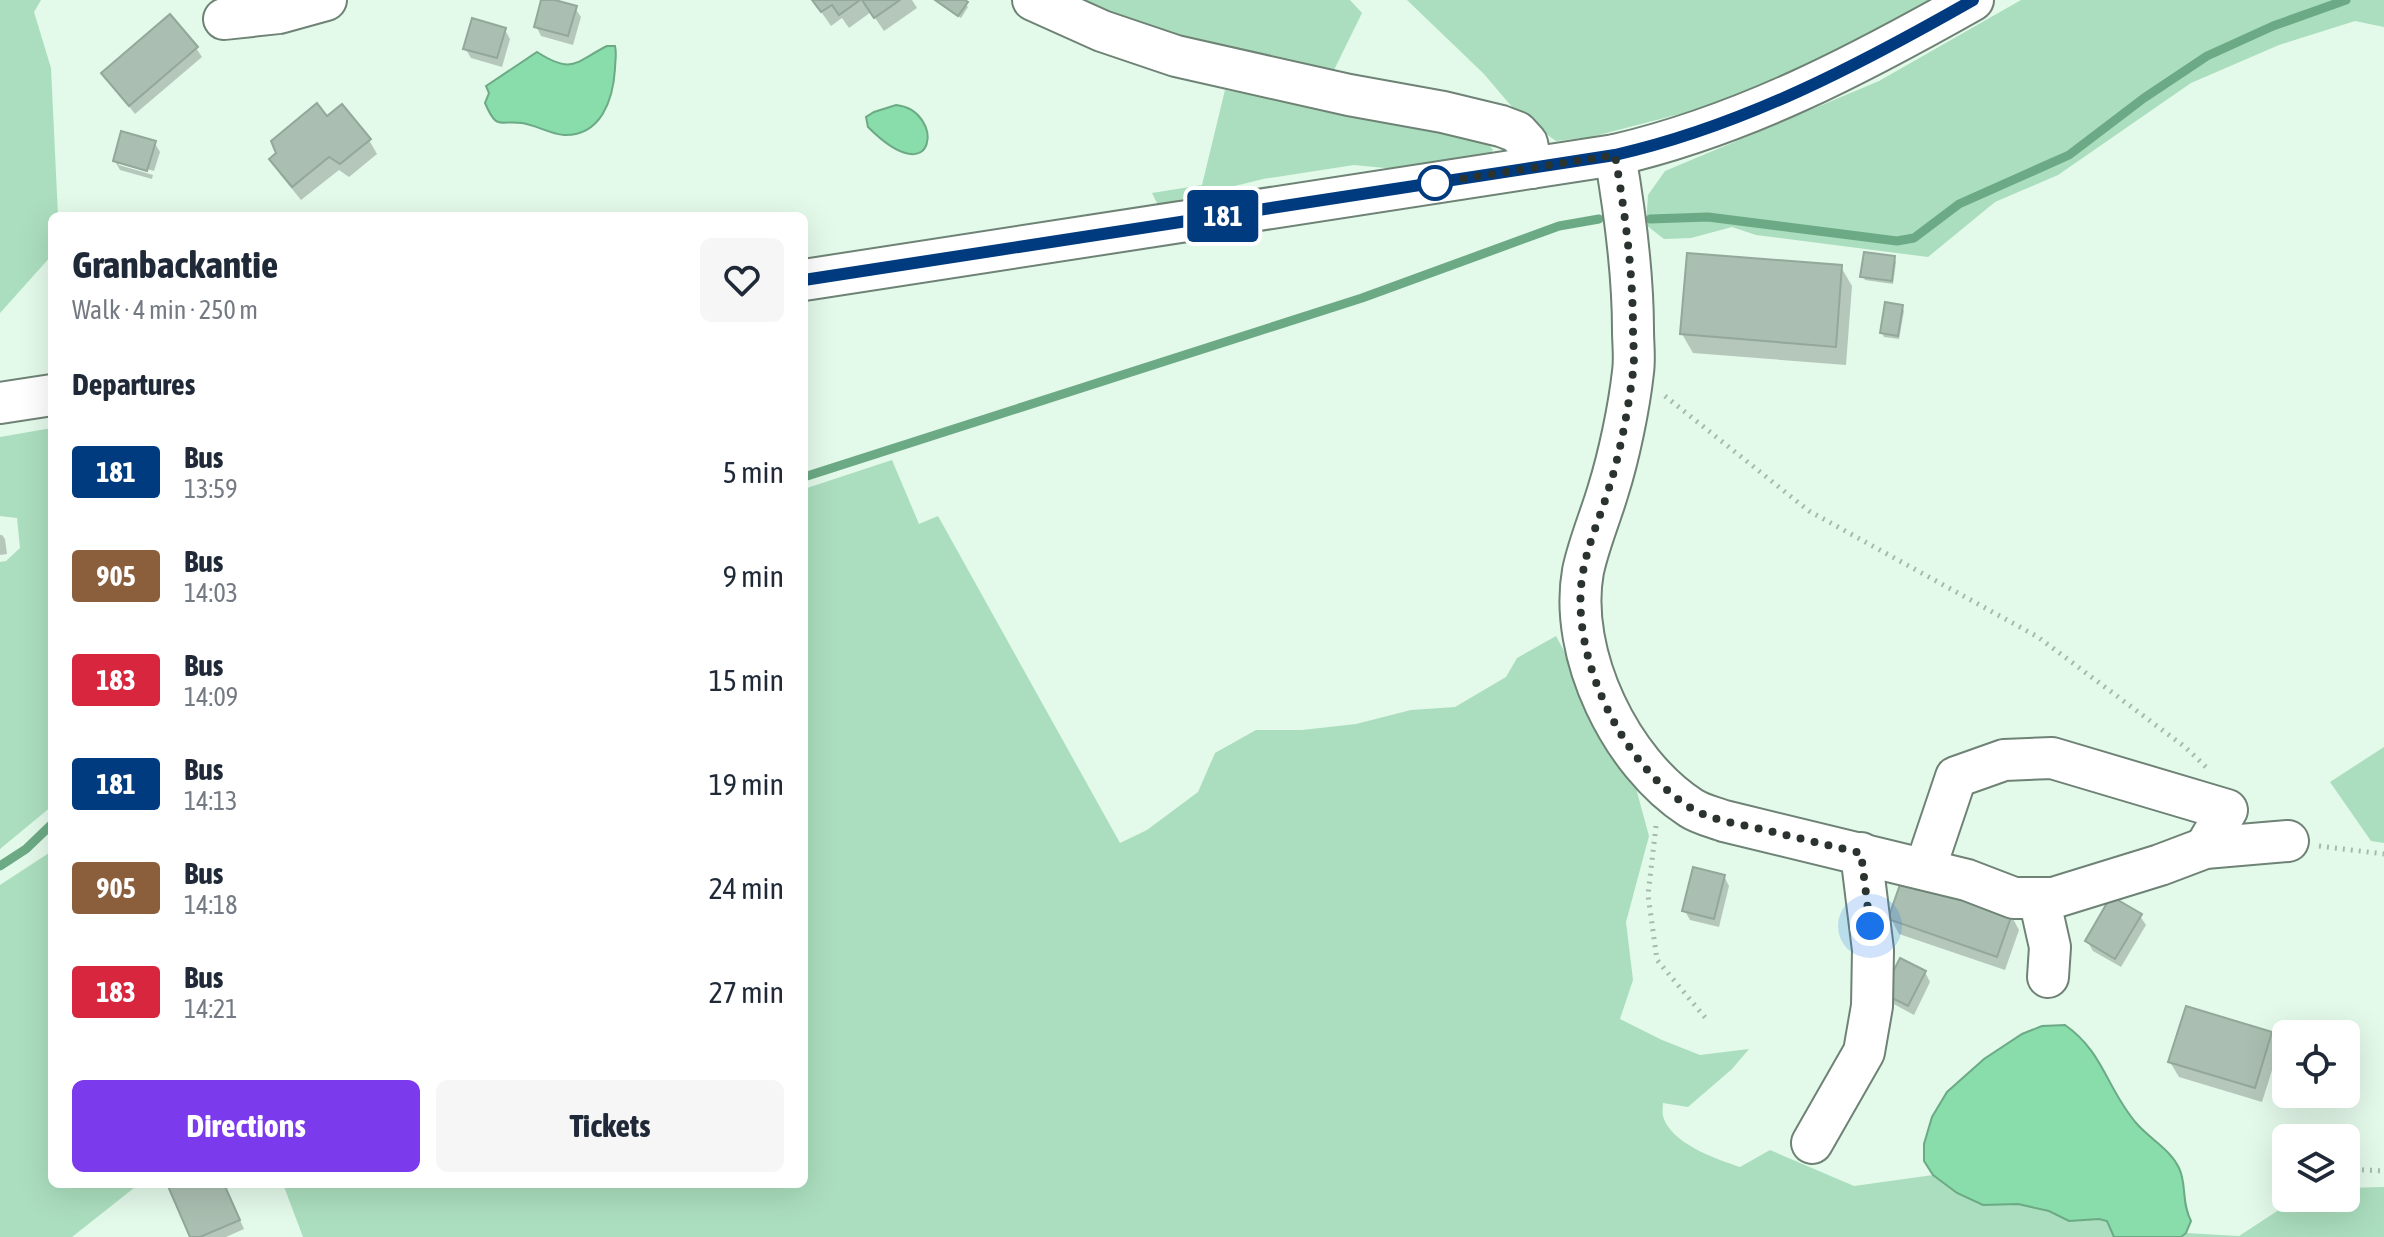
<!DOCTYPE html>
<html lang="en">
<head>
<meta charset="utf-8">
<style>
	body { margin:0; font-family:"Asap Condensed",sans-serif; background:#f6f6f7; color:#1f2937; height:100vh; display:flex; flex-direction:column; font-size:30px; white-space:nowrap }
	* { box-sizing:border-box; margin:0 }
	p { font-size:26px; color:#747a83 }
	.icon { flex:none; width:44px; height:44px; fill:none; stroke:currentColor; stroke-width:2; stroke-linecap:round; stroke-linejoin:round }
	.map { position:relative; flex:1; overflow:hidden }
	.sheet { position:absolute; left:48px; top:212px; width:760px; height:976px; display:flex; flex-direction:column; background:#fff; border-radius:12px; box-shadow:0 8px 32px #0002 }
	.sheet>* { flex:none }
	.badge { padding:0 16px; border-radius:6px; font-size:28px; line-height:52px }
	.buttons { position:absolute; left:2272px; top:1020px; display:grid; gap:16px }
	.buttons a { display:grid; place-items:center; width:88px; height:88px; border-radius:12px; background:#fff; box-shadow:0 8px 32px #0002; font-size:40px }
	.you { position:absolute; width:40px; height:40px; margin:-20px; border:6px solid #fff; border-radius:50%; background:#1a73e8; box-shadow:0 0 0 12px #1a73e833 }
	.map>.badge { position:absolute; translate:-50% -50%; box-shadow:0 0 0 4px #fff }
	h2 { padding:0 24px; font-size:30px; line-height:72px }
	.round { display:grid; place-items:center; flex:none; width:84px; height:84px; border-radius:12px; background:#f6f6f7 }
	.summary { display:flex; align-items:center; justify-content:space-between; height:136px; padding:0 24px }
	h1 { font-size:38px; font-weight:700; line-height:60px }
	.action { display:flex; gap:16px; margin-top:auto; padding:16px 24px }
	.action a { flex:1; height:92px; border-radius:12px; background:#7c3aed; color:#fff; font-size:32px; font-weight:700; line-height:92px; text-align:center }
	.action a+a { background:#f6f6f7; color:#1f2937 }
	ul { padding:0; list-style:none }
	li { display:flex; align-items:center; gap:24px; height:104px; padding:0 24px }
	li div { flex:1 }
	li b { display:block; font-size:30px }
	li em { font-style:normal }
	li .badge { min-width:88px; font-weight:700; text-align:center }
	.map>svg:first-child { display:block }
	.green { fill:#abdebe }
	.water { fill:#88ddab; stroke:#6caa85; stroke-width:2 }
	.shadow { fill:#0003 }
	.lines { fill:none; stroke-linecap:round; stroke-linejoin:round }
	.stream { stroke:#6caa85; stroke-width:9 }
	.building { fill:#aabfb1; stroke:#93a89a; stroke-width:2 }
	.minor-casing { stroke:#6e8275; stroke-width:44 }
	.path { stroke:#a7b9ad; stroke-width:5; stroke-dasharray:2 6; stroke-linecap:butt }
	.minor { stroke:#fff; stroke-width:40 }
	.line-casing { stroke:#fff; stroke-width:18 }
	.line { stroke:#003b80; stroke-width:12 }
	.walk { stroke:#2a332d; stroke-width:8; stroke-dasharray:0 14.4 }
	.stop-dot { fill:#fff; stroke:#003b80; stroke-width:4 }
</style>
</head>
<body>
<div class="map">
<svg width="2384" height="1237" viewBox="0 0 2384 1237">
	<rect width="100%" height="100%" fill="#e3f9ea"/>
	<g class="green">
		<polygon points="0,0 41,0 34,12 51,68 58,216 52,216 52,255 0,313"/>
		<polygon points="1069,0 1350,0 1362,13 1332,74 1184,40"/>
		<polygon points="1407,0 1931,0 1852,44 1722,103 1591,137 1556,141 1518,114 1484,74"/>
		<polygon points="2021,0 2384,0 2384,27 2355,21 2279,45 2191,83 2058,175 1995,202 1928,257 1756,235 1732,227 1691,238 1664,239 1646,225 1648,195 1665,171 1879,81"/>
		<polygon points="1225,90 1431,126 1480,133 1493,150 1485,160 1406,170 1354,165 1263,179 1158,205 1152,193 1202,185"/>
		<polygon points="52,428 52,806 0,849 0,562 6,561 20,548 17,518 0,516 0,437"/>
		<path d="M892,460l27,64 19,-8 182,327 27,-13 51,-38 17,-39 41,-23h46l54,-6 55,-14 44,-3 51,-30 11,-19 39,-22 78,145 15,55 -23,86 7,58 -13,39 42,21 38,15 49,-6 -17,20 -44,38 -25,-4c0,4 -1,9 0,13 7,27 53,43 77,51l30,-17 84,36 79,-11 24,18 26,12 35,-1 31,7 20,10 30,-2 8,2 7,16h-1811l-20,-53h521v-695z"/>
		<polygon points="2384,747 2384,843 2371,841 2330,782"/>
		<polygon points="52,851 52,1184 139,1184 72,1237 0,1237 0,885"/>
		<polygon points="2384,1187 2384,1237 2181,1237 2186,1233 2239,1236 2297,1198 2346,1198 2346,1188"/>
	</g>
	<g class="water">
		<path d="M607,46h8c2,9 0,14 0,23 -2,31 -14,67 -51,66 -14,-1 -28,-10 -42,-12 -23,-3 -25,8 -37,-20l4,-10 -3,-7 51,-34c36,23 38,10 70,-6z"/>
		<path d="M896,105c49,5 42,92 -28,22l-2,-10 8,-5z"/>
		<path d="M2065,1025c39,27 42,65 72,99 13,15 33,25 42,44 8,16 2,34 12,53l-5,12 -5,4h-67l-7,-16 -8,-2 -30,2 -20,-10 -31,-7 -35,1 -26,-12 -24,-18 -9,-14v-17l8,-27 15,-25 37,-33 38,-25 20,-8z"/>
	</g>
	<g class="shadow">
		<polygon points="543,0 575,8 581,17 573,45 541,36 536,26"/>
		<polygon points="813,0 912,0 917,8 884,31 871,12 849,28 842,18 831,26"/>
		<polygon points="934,0 961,0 968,7 961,18"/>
		<polygon points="505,30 510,39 502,67 471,58 465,48"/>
		<polygon points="196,48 202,57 135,114 103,73"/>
		<polygon points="327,119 369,140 377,154 349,177 339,170 301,200 280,174 272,160"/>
		<polygon points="154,142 160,152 154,171 119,161 119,165 153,175 152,179 120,170 115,161"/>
		<polygon points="1894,258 1896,262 1893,284 1865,280 1863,276"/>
		<polygon points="1841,267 1852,286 1846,365 1693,353 1682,334"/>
		<polygon points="1902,307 1904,311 1899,339 1884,337 1882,333"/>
		<polygon points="0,535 2,535 5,539 7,554 0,555"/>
		<polygon points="1724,876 1729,886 1719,927 1690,920 1685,911"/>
		<polygon points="2011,915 2019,930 2005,970 1899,934 1891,919"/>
		<polygon points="2140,916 2146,925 2121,967 2093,951 2087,941"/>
		<polygon points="1925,972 1930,982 1914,1015 1890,1002 1884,993"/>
		<polygon points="2270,1034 2279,1048 2262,1102 2179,1077 2170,1062"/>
		<polygon points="169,1184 224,1184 244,1229 226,1237 192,1237"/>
	</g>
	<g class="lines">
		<g class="stream">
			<polyline points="1650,219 1708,217 1897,241 1914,238 1959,204 2069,155 2144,98 2207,56 2273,26 2346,0"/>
			<polyline points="804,477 1362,298 1559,226 1599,219"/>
			<polyline points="0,866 26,849 52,824"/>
		</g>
	</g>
	<g class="building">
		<polygon points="541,0 555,0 577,6 568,36 534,27"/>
		<polygon points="812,0 860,0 839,15 832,5 821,12"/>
		<polygon points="862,0 900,0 874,18"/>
		<polygon points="935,0 965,0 968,2 958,16"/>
		<polygon points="170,14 198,47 129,106 101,73"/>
		<polygon points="472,18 506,28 497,58 463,49"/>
		<polygon points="317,103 327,116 342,104 371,139 340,164 329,157 292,187 269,159 276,153 271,141"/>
		<polygon points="121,131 156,141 147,171 113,161"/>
		<polygon points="1864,252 1895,256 1892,281 1860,277"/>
		<polygon points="1687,253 1842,265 1836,347 1680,334"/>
		<polygon points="1885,302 1903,305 1898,336 1880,333"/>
		<polygon points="1693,867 1725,875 1714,919 1682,911"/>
		<polygon points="1903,876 2012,914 1997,957 1888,919"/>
		<polygon points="2111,896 2142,914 2115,959 2085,941"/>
		<polygon points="1900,958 1926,971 1908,1006 1882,993"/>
		<polygon points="2186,1006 2272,1032 2255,1088 2168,1062"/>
		<polygon points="167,1184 224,1184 240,1220 200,1237 190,1237"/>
	</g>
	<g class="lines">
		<defs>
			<g id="minor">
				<polyline points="1033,0 1102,31 1176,56 1349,95 1443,112 1501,126 1517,132 1527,143 1532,168"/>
				<polyline points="224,19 279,13 326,0"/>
				<path d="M1615,155c10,58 18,116 18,175 0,14 2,28 0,42 -4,36 -14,84 -25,119 -8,27 -19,52 -25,80 -15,83 38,192 108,237 9,6 22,9 33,13l243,59 47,18h39l107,-33 45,-17 83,-7"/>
				<path d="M804,280l811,-125c129,-30 243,-90 358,-155"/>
				<polyline points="0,403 52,395"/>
				<polyline points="1925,869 1956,777 2004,760 2052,758 2227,810 2205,848"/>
				<polyline points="2039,898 2050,947 2048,977"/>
				<polyline points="1812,1143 1864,1052 1872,1006 1873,950 1861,853"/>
			</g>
		</defs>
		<use href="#minor" class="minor-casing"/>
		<g class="path">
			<polyline points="1665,396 1809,511 2038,637 2185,747 2206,767"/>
			<polyline points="1656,826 1648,895 1657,960 1708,1021"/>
			<polyline points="2319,846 2384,854"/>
			<polyline points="2346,1169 2384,1171"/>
		</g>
		<use href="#minor" class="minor"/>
	</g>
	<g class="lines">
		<defs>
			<path id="line" d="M804,280l811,-125c128,-29 244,-90 358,-155"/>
		</defs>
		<use href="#line" class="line-casing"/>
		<use href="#line" class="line"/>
		<path class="walk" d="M1435,183l180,-28c10,58 18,116 18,175 0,14 2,28 0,42 -5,38 -13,83 -25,119 -8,27 -20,52 -25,81 -15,81 38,193 108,236 20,12 47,16 70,21 33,8 66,16 100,24l9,73"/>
	</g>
	<circle class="stop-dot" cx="1435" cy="183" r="16"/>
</svg>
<div class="buttons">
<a><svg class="icon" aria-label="locate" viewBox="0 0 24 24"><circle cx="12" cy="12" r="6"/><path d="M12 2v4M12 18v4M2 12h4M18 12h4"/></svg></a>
<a><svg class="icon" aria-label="layers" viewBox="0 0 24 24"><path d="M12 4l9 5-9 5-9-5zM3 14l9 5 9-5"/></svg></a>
</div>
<div class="you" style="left:1870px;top:926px"></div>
<b class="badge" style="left:1223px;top:216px;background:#003b80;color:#fff">181</b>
<section class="sheet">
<div class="summary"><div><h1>Granbackantie</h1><p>Walk · 4 min · 250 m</p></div><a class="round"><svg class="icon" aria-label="heart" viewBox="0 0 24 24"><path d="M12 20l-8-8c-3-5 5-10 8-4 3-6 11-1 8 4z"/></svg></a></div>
<h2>Departures</h2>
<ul>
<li><span class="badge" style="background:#003b80;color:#fff">181</span><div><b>Bus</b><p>13:59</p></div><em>5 min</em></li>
<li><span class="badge" style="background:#8b5e3c;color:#fff">905</span><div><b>Bus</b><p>14:03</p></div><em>9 min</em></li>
<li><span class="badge" style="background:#d7263d;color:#fff">183</span><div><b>Bus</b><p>14:09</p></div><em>15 min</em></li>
<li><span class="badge" style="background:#003b80;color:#fff">181</span><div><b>Bus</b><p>14:13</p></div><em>19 min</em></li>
<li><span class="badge" style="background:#8b5e3c;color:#fff">905</span><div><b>Bus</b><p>14:18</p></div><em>24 min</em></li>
<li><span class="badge" style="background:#d7263d;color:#fff">183</span><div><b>Bus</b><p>14:21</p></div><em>27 min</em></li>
</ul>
<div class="action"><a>Directions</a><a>Tickets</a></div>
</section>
</div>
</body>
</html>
